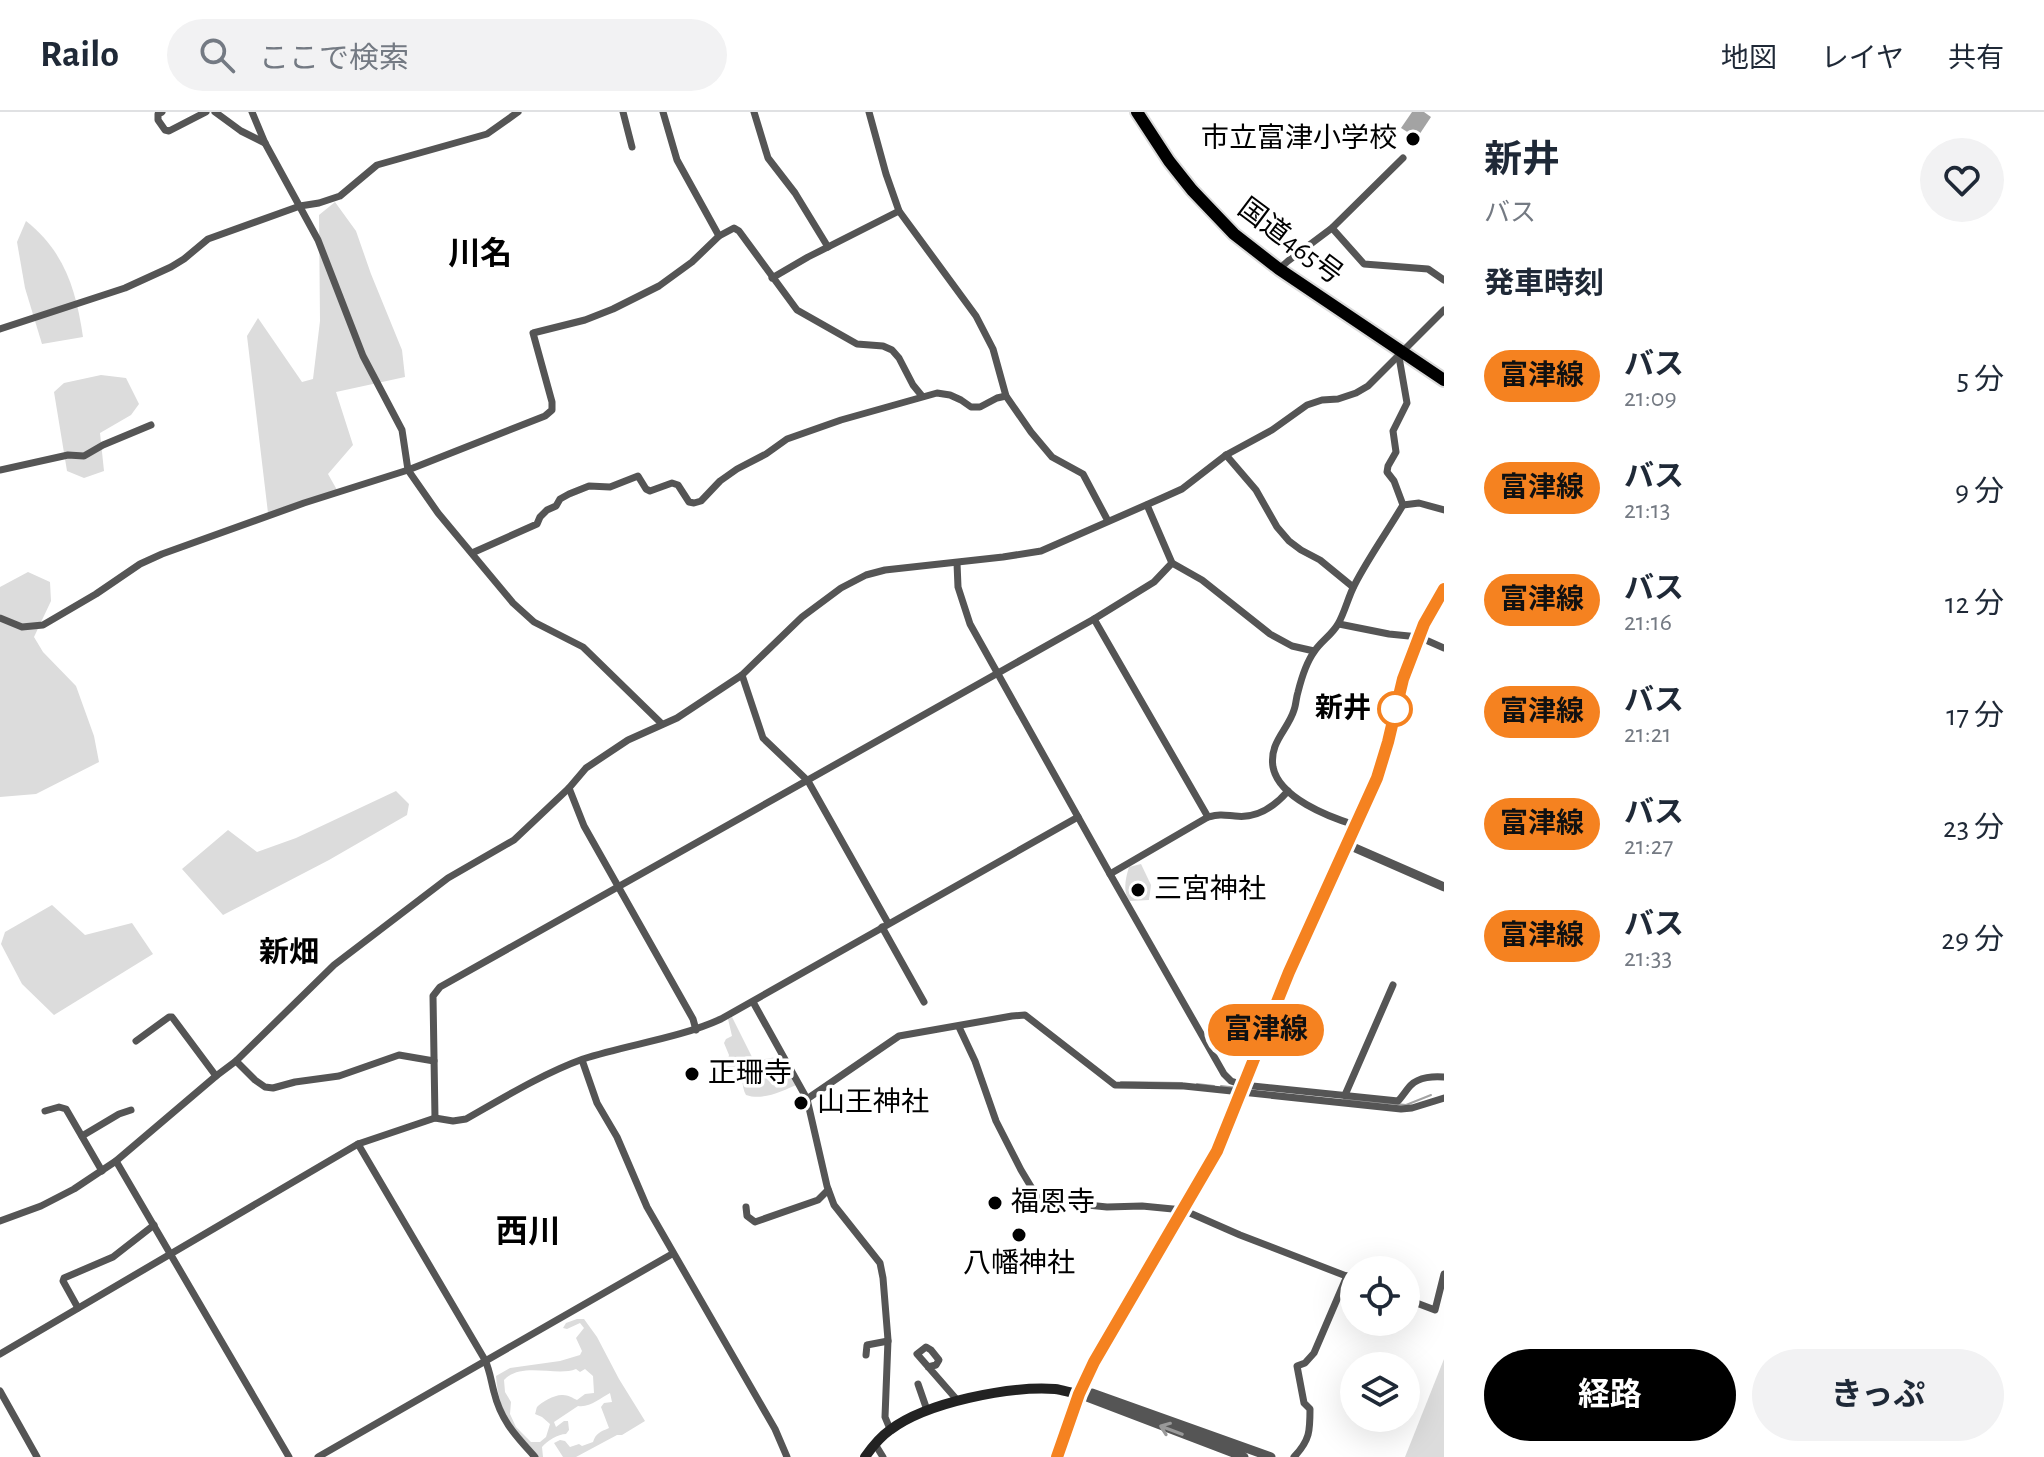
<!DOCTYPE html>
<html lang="ja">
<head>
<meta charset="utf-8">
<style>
	body { margin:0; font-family:"Alegreya Sans","Noto Sans JP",sans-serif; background:#f2f2f3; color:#1f2937; height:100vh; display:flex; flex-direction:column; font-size:30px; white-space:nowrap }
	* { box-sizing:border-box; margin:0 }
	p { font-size:26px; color:#747a83 }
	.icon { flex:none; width:44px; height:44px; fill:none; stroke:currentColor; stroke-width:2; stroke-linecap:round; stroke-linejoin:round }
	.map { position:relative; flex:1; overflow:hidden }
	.panel { display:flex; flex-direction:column; background:#fff; width:600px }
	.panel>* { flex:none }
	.badge { padding:0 16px; border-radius:26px; font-size:28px; line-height:52px }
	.fabs { position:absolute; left:1340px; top:1144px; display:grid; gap:16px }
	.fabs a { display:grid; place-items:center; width:80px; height:80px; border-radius:50%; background:#fff; box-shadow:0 8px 32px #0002; font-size:40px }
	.map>.badge { position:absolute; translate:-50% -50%; box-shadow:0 0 0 4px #fff }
	h2 { padding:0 40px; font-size:30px; line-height:72px }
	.round { display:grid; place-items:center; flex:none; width:84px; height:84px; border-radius:42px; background:#f2f2f3 }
	.headline { display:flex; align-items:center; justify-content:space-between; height:136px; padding:0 40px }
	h1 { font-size:38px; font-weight:700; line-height:60px }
	.primary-button { display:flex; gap:16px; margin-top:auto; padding:16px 40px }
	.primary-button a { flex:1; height:92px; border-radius:48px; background:#000; color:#fff; font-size:32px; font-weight:700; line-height:92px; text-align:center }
	.primary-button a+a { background:#f2f2f3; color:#1f2937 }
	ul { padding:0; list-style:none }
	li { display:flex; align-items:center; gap:24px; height:112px; padding:0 40px }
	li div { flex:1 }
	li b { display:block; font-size:30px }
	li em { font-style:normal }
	li .badge { min-width:88px; font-weight:700; text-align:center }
	header { display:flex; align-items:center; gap:48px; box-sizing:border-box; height:112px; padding:0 40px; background:#fff; border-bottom:2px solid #e0e1e3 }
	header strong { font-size:38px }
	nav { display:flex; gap:44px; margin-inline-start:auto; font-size:28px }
	.search { width:560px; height:72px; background:#f2f2f3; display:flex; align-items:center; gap:20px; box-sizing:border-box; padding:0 28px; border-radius:44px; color:#747a83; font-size:30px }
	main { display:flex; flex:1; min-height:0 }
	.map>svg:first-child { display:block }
	.green { fill:#dcdcdc; fill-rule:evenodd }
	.water { fill:#a3a3a3 }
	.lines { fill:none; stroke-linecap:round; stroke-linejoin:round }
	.stream { stroke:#a3a3a3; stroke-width:2 }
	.trunk-casing { stroke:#dbdbdb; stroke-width:16 }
	.minor { stroke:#555; stroke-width:7 }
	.tertiary { stroke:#555; stroke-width:9 }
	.secondary { stroke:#222; stroke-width:10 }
	.trunk { stroke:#000; stroke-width:12 }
	.oneway { stroke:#999 }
	.line-casing { stroke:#fff; stroke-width:18 }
	.line { stroke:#f58220; stroke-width:12 }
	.poi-dot { fill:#000; stroke:#fff; stroke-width:3 }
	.stop-dot { fill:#fff; stroke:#f58220; stroke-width:4 }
	.labels { text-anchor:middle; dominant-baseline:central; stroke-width:7; stroke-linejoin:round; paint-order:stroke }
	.poi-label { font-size:28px; fill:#000; stroke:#fff; text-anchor:start }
	.street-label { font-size:28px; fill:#000; stroke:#fff }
	.stop-label { font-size:28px; font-weight:bold; fill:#000; stroke:#fff; text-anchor:end }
	.neighbourhood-label { font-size:30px; font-weight:bold; fill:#000; stroke:#fff }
	.quarter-label { font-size:32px; font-weight:bold; fill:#000; stroke:#fff }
</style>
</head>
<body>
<header>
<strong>Railo</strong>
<div class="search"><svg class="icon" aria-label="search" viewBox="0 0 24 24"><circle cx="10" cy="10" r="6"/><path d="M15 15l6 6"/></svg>ここで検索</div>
<nav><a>地図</a><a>レイヤ</a><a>共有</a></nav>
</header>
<main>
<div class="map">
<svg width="1444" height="1345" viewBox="0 0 1444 1345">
	<rect width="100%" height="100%" fill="#fff"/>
	<g class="green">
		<polygon points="335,90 356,119 371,162 402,238 405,265 336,280 353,333 328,362 337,378 268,401 247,224 258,206 302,270 313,267 320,209 319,103"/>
		<path d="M26,109c39,31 50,69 57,116l-41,7 -17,-56 -8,-46z"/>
		<polygon points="101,263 126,266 139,292 131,303 100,321 104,359 84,366 67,359 54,280 64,271"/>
		<polygon points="28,460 50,470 51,489 34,525 43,540 76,574 94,624 99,650 36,682 0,685 0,475"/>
		<polygon points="396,679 409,692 407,703 329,748 223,803 182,757 228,718 257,740 296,726"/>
		<path d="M1141,752l10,21 -2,15 -19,1c-8,-9 -4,-24 -1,-34z"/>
		<polygon points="52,793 85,823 132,811 153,842 54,903 22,872 1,832 5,820"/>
		<path d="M732,905l21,42 3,2c28,-7 34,-7 42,23 -15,7 -35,17 -52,11 -5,-9 -2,-17 -8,-29l-11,4 -5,-3 -1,-4 7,-4 1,-4 -5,-12 2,-4 6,-3 -4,-17z"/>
		<path d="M577,1207h7l13,18 22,42 26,42 -23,14h-5l-41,22h-13l-9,-14 6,-3 5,1 5,6 9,-3 3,2 11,-4c3,-9 7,-10 16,-14l-8,-21 3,-4 8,-1 -2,-9c-10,5 -20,15 -32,13l-24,16 2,5 8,-6h4l1,9 -3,4c-8,0 -19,7 -24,13l1,10h-4c-26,-19 -41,-49 -43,-81l14,-8 50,-7 20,-6 2,-4 -6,-13 8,-10 -4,-5 -13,6 -4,-1 3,-5zM576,1257l4,3 5,-3 8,7 1,17 -9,1 -8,6c-4,-2 -9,-5 -14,-5 -7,-1 -22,7 -26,12 -1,2 -1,5 -2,7l7,3 8,7 -4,13 -6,5h-9l-15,-15 -6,-13 1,-12 -6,-10 -1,-12c17,-19 53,-3 72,-11z"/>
		<polygon points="1444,1247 1444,1345 1405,1345"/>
	</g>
	<polygon class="water" points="1412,0 1424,0 1431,5 1417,26 1401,16"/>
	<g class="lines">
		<g class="stream">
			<polyline points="1121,970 1182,971"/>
			<polyline points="1197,972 1214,974"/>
			<polyline points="1221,974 1238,976"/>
			<polyline points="1344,987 1406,993 1431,983"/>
		</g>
		<defs>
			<g id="trunk">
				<polyline points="1137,0 1169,49 1192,78 1234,122 1279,157 1444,268"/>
				<polyline points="1057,1345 1079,1282 1094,1250 1217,1039 1289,860 1377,666 1388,630 1403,567 1424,512 1444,476"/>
			</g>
		</defs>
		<use href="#trunk" class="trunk-casing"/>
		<g class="minor">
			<polyline points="162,0 158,2 158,8 165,18 169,19 206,0"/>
			<polyline points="215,0 241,19 265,31"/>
			<polyline points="252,0 265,31 318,128 363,244 402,318 408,358 438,401 513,491 534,510 583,535 662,612"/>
			<polyline points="623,0 632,35"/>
			<polyline points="663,0 677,48 719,124"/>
			<polyline points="754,0 768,46 795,81 828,135"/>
			<polyline points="869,0 886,62 899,99 976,204 993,237 1006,284 1031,320 1052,345 1083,362 1108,409"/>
			<polyline points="1332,116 1364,152 1428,157 1444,168"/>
			<polyline points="1279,157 1288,149 1332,116 1403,46"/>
			<polyline points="772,166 808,145 899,99"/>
			<polyline points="0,217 125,176 171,155 184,147 208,127 300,94 319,91 340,84 377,53 487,22 518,0"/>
			<polyline points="1226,343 1256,378 1277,415 1289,429 1301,438 1320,448 1353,475"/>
			<polyline points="0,358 68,343 84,344 103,333 151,313"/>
			<polyline points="1147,393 1172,451 1202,468 1270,522 1292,534 1314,539"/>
			<polyline points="1403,393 1419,391 1444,398"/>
			<polyline points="472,441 537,412 540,405 547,398 556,394 560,387 569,382 589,374 610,375 638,364 646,377 650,379 672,371 678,373 689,390 694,391 701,389 720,369 737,357 766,342 787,327 841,308 937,281 950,283 961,288 971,295 980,295 997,286 1006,284"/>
			<path d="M957,451l1,24 12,37 140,250 114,200 7,7 12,4 155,16c5,-5 8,-11 13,-16 8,-8 23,-9 33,-8"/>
			<polyline points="0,506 22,515 43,513 96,482 140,452 162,442 304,391 408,358 545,304 552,298 552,290 533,221 585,208 613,197 659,174 692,150 719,124 734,116 739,119 797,198 857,232 883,234 892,238 899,246 913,273 922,284"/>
			<polyline points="1094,507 1208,705"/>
			<polyline points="1339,512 1389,522 1419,525 1444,536"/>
			<polyline points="742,563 763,626 808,669 888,811"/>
			<polyline points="569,676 584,714 693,907 696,918"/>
			<path d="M1355,713c-26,-8 -76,-27 -82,-58 -4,-25 15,-37 21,-57 2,-5 2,-12 4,-18 3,-12 8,-29 16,-40 6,-10 18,-17 24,-28 7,-12 10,-27 17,-40 14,-27 32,-52 48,-79l-9,-24 -7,-9 1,-6 8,-14 -3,-21 14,-28 -8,-46"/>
			<path d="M1110,762l98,-57c13,-3 15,-2 27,-1 22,3 39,-9 53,-25"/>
			<polyline points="882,815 924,890"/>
			<polyline points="753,890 807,987 827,1074 834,1093 880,1151 883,1166 888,1228 885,1305 890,1317"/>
			<polyline points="959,915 975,949 996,1009 1021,1058 1039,1088 1107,1095 1142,1094 1183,1098 1240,1123 1354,1167"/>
			<polyline points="136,929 169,905 172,905 216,964"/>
			<polyline points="582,948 597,991 617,1025 647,1095 775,1317 787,1345"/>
			<polyline points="236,949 255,968 265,975 273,976 295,970 339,964 399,943 434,949"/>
			<polyline points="1345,983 1393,873"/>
			<polyline points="807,987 899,924 1012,904 1025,903 1115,973 1184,974 1401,997 1412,996 1444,986"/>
			<polyline points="45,999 59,995 66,997 102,1059"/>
			<polyline points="435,1006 433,884 440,875 1094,507 1154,470 1172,451"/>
			<polyline points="82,1024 119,1002 131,998"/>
			<path d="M358,1032l127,216c5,11 6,21 9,32 7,29 22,44 41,65"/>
			<polyline points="116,1049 289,1345"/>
			<polyline points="746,1095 747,1104 755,1110 818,1088 828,1078"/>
			<polyline points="0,1109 41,1094 74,1077 116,1049 216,964 236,949 334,853 448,766 514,728 569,676 586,656 628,628 677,606 742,563 802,505 841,476 866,463 885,458 1003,445 1041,439 1162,386 1182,377 1226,343 1272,318 1307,293 1322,288 1338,287 1356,281 1368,274 1444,198"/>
			<polyline points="1406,1187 1435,1198 1444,1162"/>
			<polyline points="78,1196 63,1169 64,1166 113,1145 154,1113"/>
			<path d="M0,1242l358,-210 77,-26 18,3 13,-2c37,-21 78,-46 117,-60 46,-15 94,-20 138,-40l357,-202"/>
			<polyline points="866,1243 867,1233 888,1229"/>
			<polyline points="928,1255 936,1253 939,1248 931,1238 926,1235 917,1242 958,1289"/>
			<polyline points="918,1272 927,1298"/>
			<polyline points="0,1279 37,1345"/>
			<polyline points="875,1332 883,1345"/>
			<polyline points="318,1345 672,1142"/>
			<path d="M1294,1345c16,-17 16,-26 16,-48l-6,-6 -7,-37 8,-3 9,-10 33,-77"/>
		</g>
		<g class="tertiary">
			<polyline points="1346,732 1444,775"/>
			<polyline points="1244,1345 1079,1282 1092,1281 1271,1345"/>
		</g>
		<path class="secondary" d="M865,1345c7,-10 15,-20 25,-27 37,-28 119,-44 165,-41 8,1 16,4 24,5"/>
		<use href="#trunk" class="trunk"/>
	</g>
	<defs><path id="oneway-shaft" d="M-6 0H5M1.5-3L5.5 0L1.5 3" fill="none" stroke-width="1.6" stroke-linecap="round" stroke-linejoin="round" transform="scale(2)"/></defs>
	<use class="oneway" href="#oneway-shaft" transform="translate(1171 1318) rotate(-159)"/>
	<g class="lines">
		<defs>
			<polyline id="line" points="1057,1345 1079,1282 1094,1250 1217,1039 1289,860 1377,666 1388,630 1403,567 1424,512 1444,477"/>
		</defs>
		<use href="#line" class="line-casing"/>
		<use href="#line" class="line"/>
	</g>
	<g class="poi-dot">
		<circle cx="1413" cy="27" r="8"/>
		<circle cx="1138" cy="778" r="8"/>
		<circle cx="692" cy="962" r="8"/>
		<circle cx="801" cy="991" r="8"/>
		<circle cx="995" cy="1091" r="8"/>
		<circle cx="1019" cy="1123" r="8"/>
	</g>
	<circle class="stop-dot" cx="1395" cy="597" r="16"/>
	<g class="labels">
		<g class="poi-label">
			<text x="1397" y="27" text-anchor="end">市立富津小学校</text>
			<text x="1154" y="778">三宮神社</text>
			<text x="708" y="962">正珊寺</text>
			<text x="817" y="991">山王神社</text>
			<text x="1011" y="1091">福恩寺</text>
			<text x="1019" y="1152" text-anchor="middle">八幡神社</text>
		</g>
		<g class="street-label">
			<text transform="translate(1290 130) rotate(37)">国道465号</text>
		</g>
		<g class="stop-label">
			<text x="1371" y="597">新井</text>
		</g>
		<g class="neighbourhood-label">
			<text x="289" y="841">新畑</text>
		</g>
		<g class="quarter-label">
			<text x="480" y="142">川名</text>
			<text x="528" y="1120">西川</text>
		</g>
	</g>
</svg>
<div class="fabs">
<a><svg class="icon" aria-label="locate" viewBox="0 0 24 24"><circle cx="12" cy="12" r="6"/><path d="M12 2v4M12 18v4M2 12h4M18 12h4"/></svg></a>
<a><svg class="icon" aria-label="layers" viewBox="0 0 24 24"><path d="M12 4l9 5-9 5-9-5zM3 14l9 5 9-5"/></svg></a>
</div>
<b class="badge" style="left:1266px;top:918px;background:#f58220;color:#111">富津線</b>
</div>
<section class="panel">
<div class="headline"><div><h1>新井</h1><p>バス</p></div><a class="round"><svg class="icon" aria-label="heart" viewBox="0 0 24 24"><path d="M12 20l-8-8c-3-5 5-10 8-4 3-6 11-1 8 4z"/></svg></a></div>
<h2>発車時刻</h2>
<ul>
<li><span class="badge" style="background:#f58220;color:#111">富津線</span><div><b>バス</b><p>21:09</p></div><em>5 分</em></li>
<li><span class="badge" style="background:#f58220;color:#111">富津線</span><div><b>バス</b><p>21:13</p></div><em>9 分</em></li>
<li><span class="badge" style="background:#f58220;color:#111">富津線</span><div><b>バス</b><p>21:16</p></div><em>12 分</em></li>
<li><span class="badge" style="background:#f58220;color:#111">富津線</span><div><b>バス</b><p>21:21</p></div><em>17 分</em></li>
<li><span class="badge" style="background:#f58220;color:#111">富津線</span><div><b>バス</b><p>21:27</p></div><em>23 分</em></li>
<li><span class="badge" style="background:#f58220;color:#111">富津線</span><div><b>バス</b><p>21:33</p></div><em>29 分</em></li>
</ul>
<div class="primary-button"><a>経路</a><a>きっぷ</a></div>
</section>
</main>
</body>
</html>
